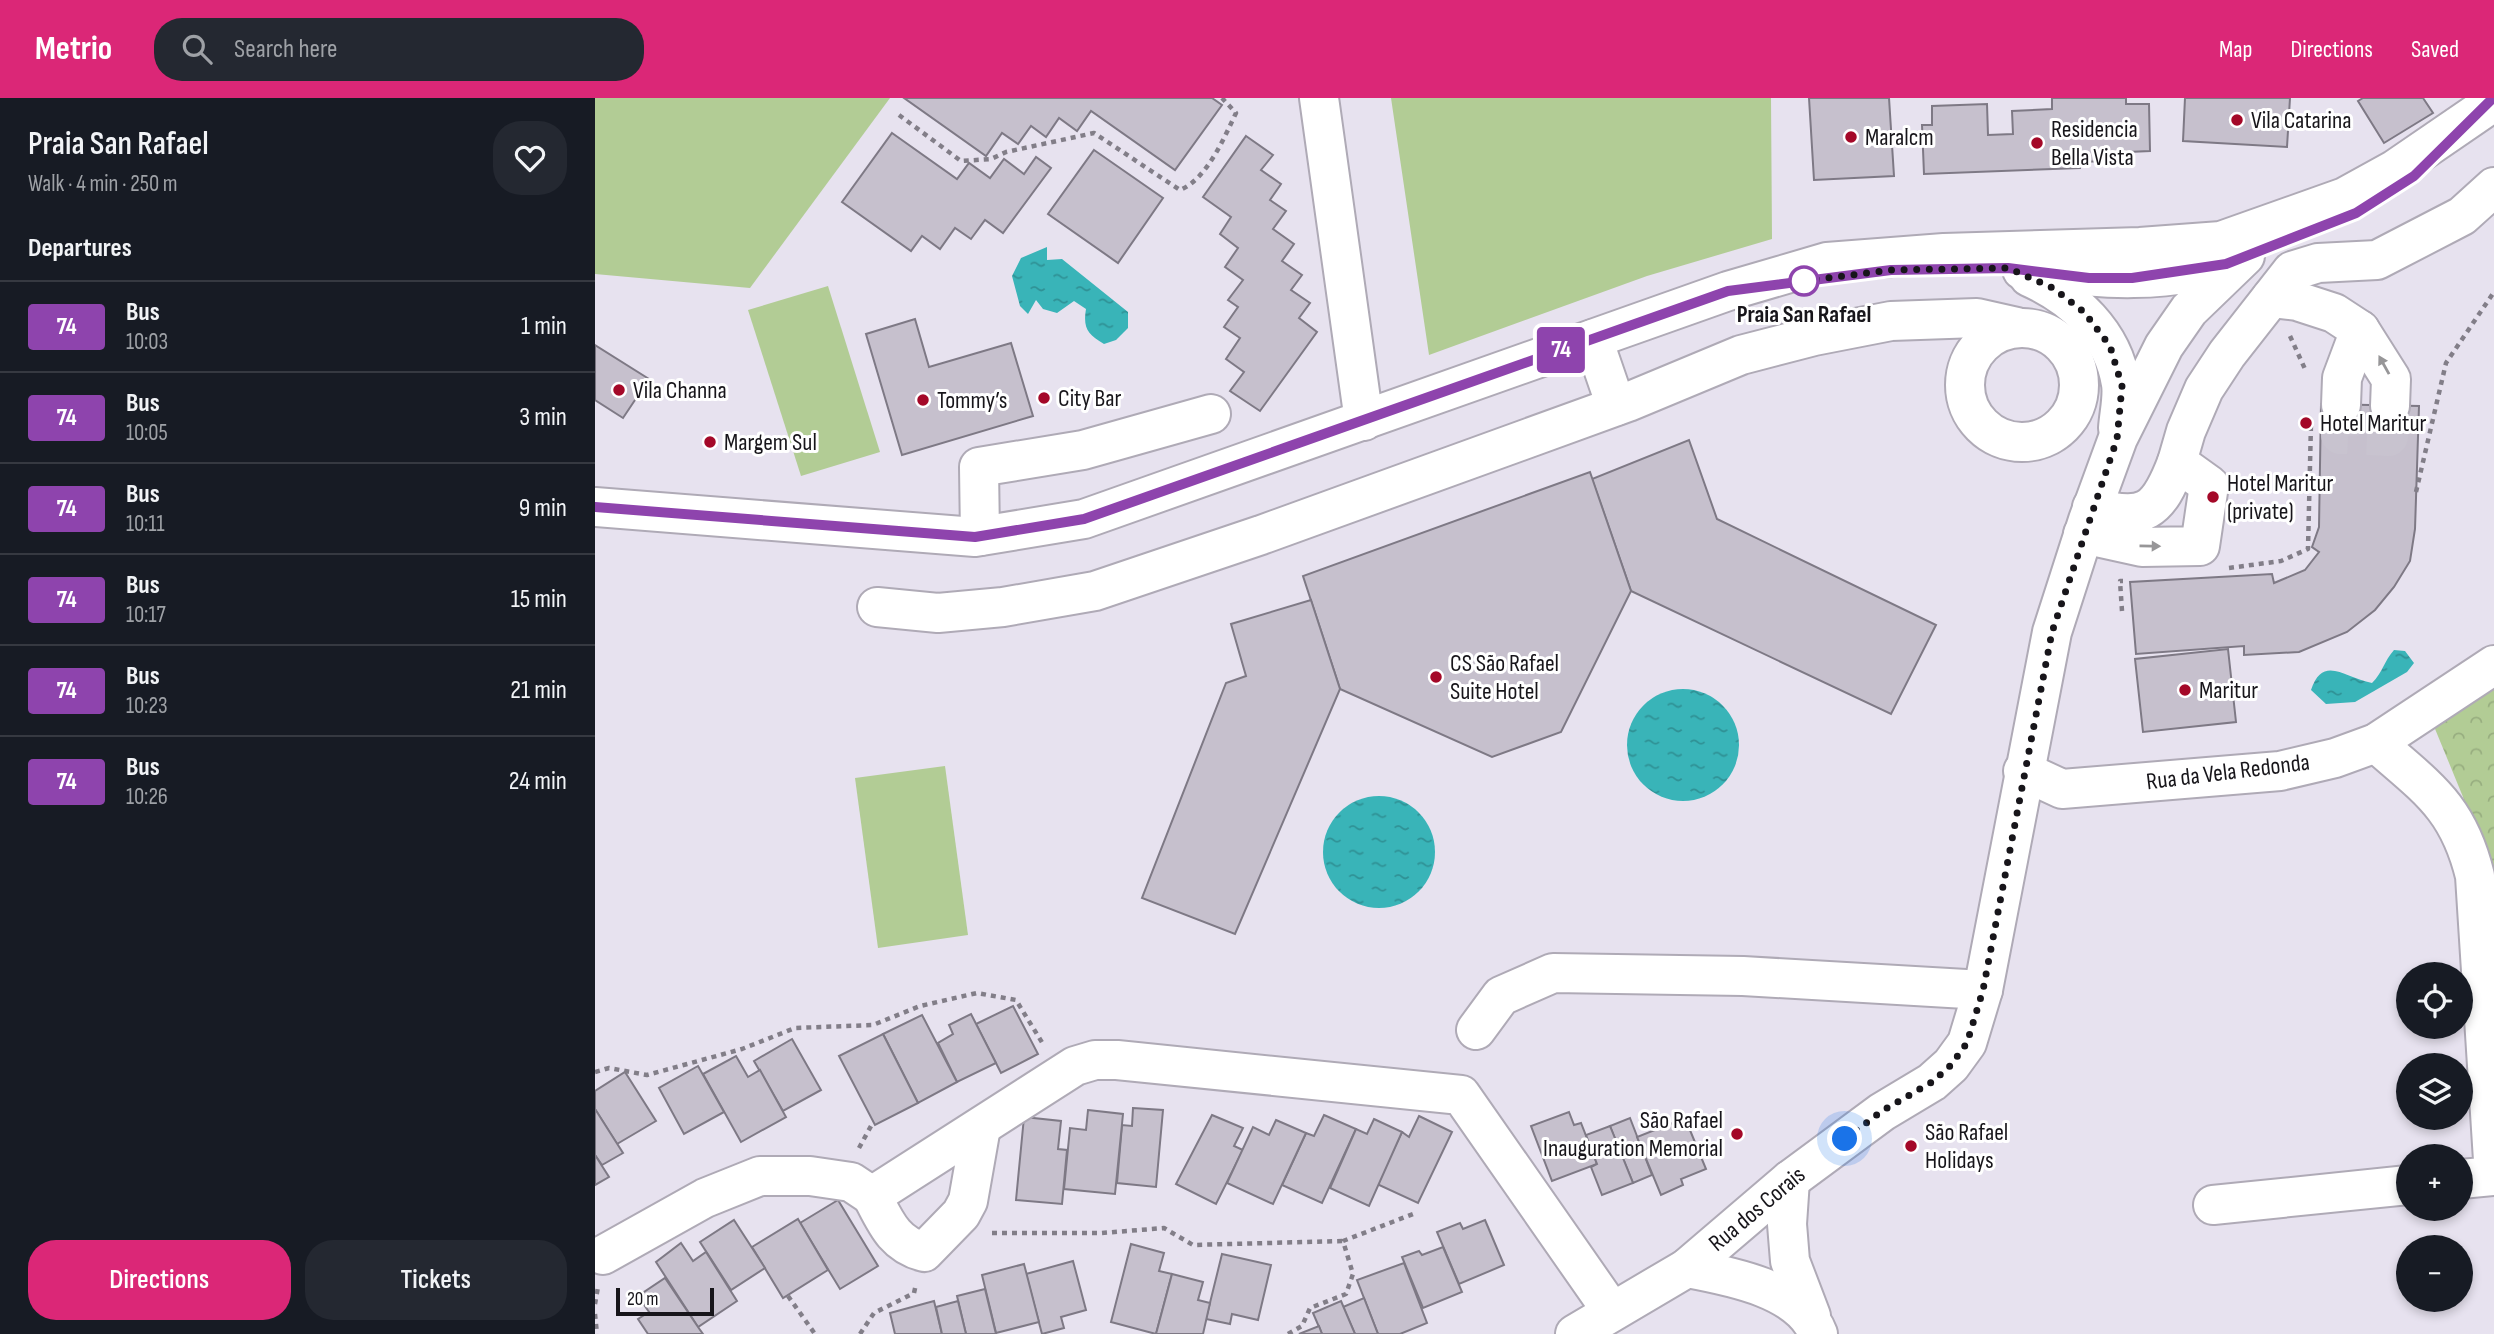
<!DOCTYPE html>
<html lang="en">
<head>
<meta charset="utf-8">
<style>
	body { margin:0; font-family:"Sofia Sans Condensed",sans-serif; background:#242831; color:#f1f3f6; height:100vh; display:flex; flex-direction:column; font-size:26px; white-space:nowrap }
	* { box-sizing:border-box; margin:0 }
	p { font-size:23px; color:#9ea1a6 }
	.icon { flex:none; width:38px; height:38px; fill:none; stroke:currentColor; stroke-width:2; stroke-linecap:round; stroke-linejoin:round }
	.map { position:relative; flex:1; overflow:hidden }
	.panel { display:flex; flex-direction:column; background:#171b24; width:595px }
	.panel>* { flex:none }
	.badge { padding:0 14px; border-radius:5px; font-size:24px; line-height:46px }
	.controls { position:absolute; left:1801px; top:864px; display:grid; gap:14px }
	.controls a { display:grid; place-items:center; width:77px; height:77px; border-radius:50%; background:#171b24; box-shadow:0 4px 10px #0003; font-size:35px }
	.scale { position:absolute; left:21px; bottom:18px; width:98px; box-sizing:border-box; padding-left:7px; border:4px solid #17151a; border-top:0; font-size:19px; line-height:24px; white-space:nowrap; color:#17151a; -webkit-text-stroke:5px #fff; paint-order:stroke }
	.you { position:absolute; width:35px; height:35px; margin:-18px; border:5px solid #fff; border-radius:50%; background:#1a73e8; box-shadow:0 0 0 10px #1a73e833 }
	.map>.badge { position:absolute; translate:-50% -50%; box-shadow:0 0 0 4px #fff }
	h2 { padding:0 28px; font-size:26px; line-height:63px }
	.round { display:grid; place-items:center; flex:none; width:74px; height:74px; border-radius:28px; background:#242831 }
	.head { display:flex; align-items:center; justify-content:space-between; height:119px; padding:0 28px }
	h1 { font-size:33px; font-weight:600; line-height:52px }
	.action { display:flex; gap:14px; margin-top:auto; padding:14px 28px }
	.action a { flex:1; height:80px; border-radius:28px; background:#db2777; color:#fff; font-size:28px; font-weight:600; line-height:80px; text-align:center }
	.action a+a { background:#242831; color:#f1f3f6 }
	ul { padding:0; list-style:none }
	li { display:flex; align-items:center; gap:21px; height:91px; padding:0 28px; border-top:2px solid #363941 }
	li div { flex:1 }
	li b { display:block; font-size:26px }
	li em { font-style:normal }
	li .badge { min-width:77px; font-weight:700; text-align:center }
	header { display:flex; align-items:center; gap:42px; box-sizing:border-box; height:98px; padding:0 35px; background:#db2777; color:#fff }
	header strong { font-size:33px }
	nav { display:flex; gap:38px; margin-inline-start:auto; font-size:24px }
	.search { width:490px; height:63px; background:#242831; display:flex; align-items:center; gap:18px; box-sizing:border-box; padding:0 24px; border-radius:28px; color:#9ea1a6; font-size:26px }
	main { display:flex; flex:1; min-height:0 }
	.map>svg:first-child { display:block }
	.grass { fill:#b2cc95 }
	.forest { fill:url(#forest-crowns) }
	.water { fill:url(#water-ripples) }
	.building { fill:#c6c0cd; stroke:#7e7985; stroke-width:2 }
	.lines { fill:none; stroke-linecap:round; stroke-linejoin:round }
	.minor-tunnel { stroke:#c8c3cf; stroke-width:38; stroke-dasharray:38 19; stroke-linecap:butt }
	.minor-casing { stroke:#afaab6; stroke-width:42 }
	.path { stroke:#827e88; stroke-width:4.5; stroke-dasharray:5 5; stroke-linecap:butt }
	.minor { stroke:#fff; stroke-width:38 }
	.oneway { fill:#979698 }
	.line-casing { stroke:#fff; stroke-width:16 }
	.line { stroke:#8e44ad; stroke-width:10 }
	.walk { stroke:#17151a; stroke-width:7; stroke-dasharray:0 12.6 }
	.poi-dot { fill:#a40828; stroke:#fff; stroke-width:2.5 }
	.stop-dot { fill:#fff; stroke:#8e44ad; stroke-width:3.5 }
	.labels { text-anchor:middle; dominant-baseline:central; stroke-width:6; stroke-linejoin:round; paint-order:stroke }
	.poi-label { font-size:24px; fill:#17151a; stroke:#fff; text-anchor:start }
	.stop-label { font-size:24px; font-weight:bold; fill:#17151a; stroke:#fff }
	.street-label { font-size:24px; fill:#17151a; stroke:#fff }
</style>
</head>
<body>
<header>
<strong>Metrio</strong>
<div class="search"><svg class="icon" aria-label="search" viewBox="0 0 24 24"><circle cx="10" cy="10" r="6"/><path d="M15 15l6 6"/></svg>Search here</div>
<nav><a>Map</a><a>Directions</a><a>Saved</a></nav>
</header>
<main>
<section class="panel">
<div class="head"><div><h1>Praia San Rafael</h1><p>Walk · 4 min · 250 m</p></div><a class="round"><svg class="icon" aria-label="heart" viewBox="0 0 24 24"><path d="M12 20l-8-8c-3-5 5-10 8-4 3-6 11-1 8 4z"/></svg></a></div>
<h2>Departures</h2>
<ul>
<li><span class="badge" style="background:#8e44ad;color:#fff">74</span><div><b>Bus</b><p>10:03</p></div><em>1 min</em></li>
<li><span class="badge" style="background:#8e44ad;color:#fff">74</span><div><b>Bus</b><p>10:05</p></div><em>3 min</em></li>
<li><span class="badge" style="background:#8e44ad;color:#fff">74</span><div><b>Bus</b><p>10:11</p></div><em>9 min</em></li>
<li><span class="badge" style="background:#8e44ad;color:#fff">74</span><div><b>Bus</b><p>10:17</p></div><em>15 min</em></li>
<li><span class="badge" style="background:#8e44ad;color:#fff">74</span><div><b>Bus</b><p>10:23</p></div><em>21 min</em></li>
<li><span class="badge" style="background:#8e44ad;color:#fff">74</span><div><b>Bus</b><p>10:26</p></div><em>24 min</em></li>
</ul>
<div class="action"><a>Directions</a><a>Tickets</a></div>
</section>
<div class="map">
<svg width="1899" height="1236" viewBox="0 0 1899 1236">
	<defs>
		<pattern id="forest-crowns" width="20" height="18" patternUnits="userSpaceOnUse" patternTransform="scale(1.75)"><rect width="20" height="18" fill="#b2cc95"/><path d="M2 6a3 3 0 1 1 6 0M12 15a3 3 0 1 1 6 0" fill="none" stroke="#98ae80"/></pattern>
		<pattern id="water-ripples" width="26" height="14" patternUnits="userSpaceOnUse" patternTransform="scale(1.75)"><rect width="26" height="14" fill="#39b4b8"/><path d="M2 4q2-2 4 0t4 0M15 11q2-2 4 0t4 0" fill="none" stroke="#2f9195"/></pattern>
	</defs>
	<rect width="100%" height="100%" fill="#e7e2ef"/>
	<g class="grass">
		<polygon points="0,0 295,0 155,190 0,176"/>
		<polygon points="796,0 1176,0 1177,141 1052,178 834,257"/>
		<polygon points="233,188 285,354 206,378 153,212"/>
		<polygon points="350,668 373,837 283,850 260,680"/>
	</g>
	<polygon class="forest" points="1899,585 1899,813 1896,767 1838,626"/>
	<g class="water">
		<path d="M452,149v13l15,-1 66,53v16l-12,12 -12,4c-17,-10 -21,-16 -18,-35l-12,-8 -17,12 -14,-4 -7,-9 -8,14 -8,-8 -8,-30 9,-18z"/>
		<path d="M1799,552l11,1 9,12 -7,9 -52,30 -29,2 -15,-14c12,-36 34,-12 61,-7 11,-11 12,-22 22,-33z"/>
		<circle cx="1088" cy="647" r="56"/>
		<circle cx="784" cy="754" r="56"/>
	</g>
	<g class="building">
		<polygon points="309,0 617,0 627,7 580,72 496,13 482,33 464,20 451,39 436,28 423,46 407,35 391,58"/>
		<polygon points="1214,0 1294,0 1299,78 1219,82"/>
		<polygon points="1457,0 1531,0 1531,6 1554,6 1555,53 1510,55 1511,63 1485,64 1485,70 1329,76 1327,27 1337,27 1337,8 1392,6 1393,37 1418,36 1417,13 1457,11"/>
		<polygon points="1590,0 1695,0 1692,49 1588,43"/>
		<polygon points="1768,0 1828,0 1838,15 1789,45 1763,3"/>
		<polygon points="297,35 362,81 374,65 395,80 409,61 429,76 441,59 456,70 408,135 390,122 376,141 360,130 345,151 327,138 316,153 247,104"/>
		<polygon points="651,38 678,57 666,72 686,86 675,102 691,113 678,131 699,146 687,163 707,177 696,192 715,205 704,220 722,234 665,313 635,293 649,274 631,261 645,240 629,229 643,209 633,202 648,182 630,169 643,150 625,136 636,119 608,99"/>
		<polygon points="499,52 568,100 523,165 453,116"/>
		<polygon points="320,221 334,269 416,245 438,318 307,357 271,236"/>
		<polygon points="0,247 54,281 28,320 0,302"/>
		<polygon points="1726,306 1824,308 1820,431 1815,463 1799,489 1780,512 1752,534 1704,554 1649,557 1649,548 1541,556 1535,484 1677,476 1679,485 1710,472 1724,454 1717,449 1724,429"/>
		<polygon points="1094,342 1122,421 1341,527 1296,616 1036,493 997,381"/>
		<polygon points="995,374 1036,493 966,634 897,659 745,591 708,478"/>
		<polygon points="716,502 745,591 640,836 547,800 631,585 651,578 636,526"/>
		<polygon points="1633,551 1641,624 1548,634 1540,561"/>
		<polygon points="418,908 443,956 406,975 381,926"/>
		<polygon points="376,916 401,965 362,984 343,945 358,936 354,927"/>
		<polygon points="327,917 362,984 323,1005 288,936"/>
		<polygon points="288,936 323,1005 280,1027 244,958"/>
		<polygon points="197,941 226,992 188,1013 159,963"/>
		<polygon points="141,958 153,979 165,972 191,1019 146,1044 108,976"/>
		<polygon points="103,968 129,1014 89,1036 64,990"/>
		<polygon points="30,974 61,1023 22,1046 0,1011 0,993"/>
		<polygon points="538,1010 568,1012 561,1089 522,1085 527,1027 537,1028"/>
		<polygon points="0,1011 28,1055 7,1067 0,1057"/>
		<polygon points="493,1012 528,1016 520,1096 469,1091 475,1030 491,1032"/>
		<polygon points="974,1014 979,1027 986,1025 1002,1066 957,1083 936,1028"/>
		<polygon points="617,1017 648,1030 639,1048 648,1052 621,1106 581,1086"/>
		<polygon points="729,1017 761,1031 727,1105 687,1087 711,1035 719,1038"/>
		<polygon points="824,1018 857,1034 823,1105 782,1086 807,1034 814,1039"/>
		<polygon points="429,1019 466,1023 463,1051 472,1052 467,1106 421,1102"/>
		<polygon points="1035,1020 1057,1077 1038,1085 1015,1028"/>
		<polygon points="1090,1020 1111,1071 1086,1081 1088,1087 1066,1097 1042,1039"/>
		<polygon points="779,1021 807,1034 774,1108 735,1090 761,1031 772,1036"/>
		<polygon points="681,1022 711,1035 678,1106 632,1085 658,1029 674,1037"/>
		<polygon points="1015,1028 1038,1085 1007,1097 996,1069 1002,1066 991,1037"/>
		<polygon points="0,1057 14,1079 0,1087"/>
		<polygon points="243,1102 283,1168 245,1191 205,1125"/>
		<polygon points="203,1121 233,1172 188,1200 157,1149"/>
		<polygon points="139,1122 170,1170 136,1192 105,1144"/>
		<polygon points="890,1122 909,1167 864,1186 842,1134 865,1125 868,1131"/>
		<polygon points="86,1145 98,1163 111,1154 142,1203 103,1229 61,1164"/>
		<polygon points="536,1146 569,1155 564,1173 577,1176 561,1236 516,1224"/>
		<polygon points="848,1149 867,1194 828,1210 807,1159 824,1153 827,1157"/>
		<polygon points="627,1156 676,1167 663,1222 637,1216 635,1226 611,1221"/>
		<polygon points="478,1163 491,1212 466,1219 469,1230 447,1236 431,1176"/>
		<polygon points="809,1165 832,1225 805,1236 783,1236 762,1182"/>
		<polygon points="429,1166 444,1224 401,1235 387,1177"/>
		<polygon points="577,1176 608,1184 603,1202 615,1205 608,1236 561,1236"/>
		<polygon points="70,1180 103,1229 108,1236 53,1236 43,1221 54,1214 43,1198"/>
		<polygon points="390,1191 401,1236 371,1236 362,1198"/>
		<polygon points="769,1200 783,1236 760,1236 748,1209"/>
		<polygon points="339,1203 347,1236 300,1236 295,1215"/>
		<polygon points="363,1203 371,1236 347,1236 341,1209"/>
		<polygon points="746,1203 760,1236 727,1236 718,1215"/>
		<polygon points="724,1228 727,1236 704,1236"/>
	</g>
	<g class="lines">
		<polyline class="minor-tunnel" points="1746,307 1745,337 1794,339 1795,308"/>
		<defs>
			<g id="minor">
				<polyline points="724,0 769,323"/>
				<path d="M1427,172c72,9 152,17 220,-13"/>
				<path d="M1434,179c45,20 84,56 92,107 2,13 -2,30 -3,44"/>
				<polyline points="1676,200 1702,203 1739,215 1765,232 1796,281 1795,308"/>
				<circle cx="1427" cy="287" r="57"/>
				<polyline points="998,241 1021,308"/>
				<polyline points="1746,307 1747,280 1765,232"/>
				<polyline points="1582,364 1591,333 1609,291 1632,256 1697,173 1723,165 1782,162 1867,118 1899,89"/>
				<polyline points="0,409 380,439 489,421 1133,193 1232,164 1349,155 1545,149 1626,143 1750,99 1799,72 1891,9"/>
				<path d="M1488,436l59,13 58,-1 9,-61 -32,-23c-19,50 -32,60 -85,45"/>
				<polyline points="385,438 384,369 488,352 616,316"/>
				<polyline points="282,509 343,515 408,509 500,493 666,437 1033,304 1146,257 1219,238 1296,223 1382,220 1422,229"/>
				<path d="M1781,645c51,45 82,63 99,133l19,300 -33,3"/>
				<polyline points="1428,673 1467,691 1685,673 1740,660 1781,645 1899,567"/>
				<polyline points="881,932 906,898 958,875 1148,878 1388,892"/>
				<polyline points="1195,1082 1192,1126 1195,1163 1216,1218"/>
				<path d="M277,1098c14,27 22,48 52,56l37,-38 7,-13 13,-74"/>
				<polyline points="1618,1107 1813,1087"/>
				<polyline points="8,1157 110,1100 165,1078 215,1078 256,1084 277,1098 480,968 500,962 522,962 866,997 1016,1212"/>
				<path d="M1092,1170c43,8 114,21 131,66"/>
				<polyline points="980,1236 1092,1170 1195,1082 1287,1014 1337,984 1356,967 1372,945 1388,892 1457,534 1493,422 1523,340 1569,248 1594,212 1650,158"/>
			</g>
		</defs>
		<use href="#minor" class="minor-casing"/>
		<g class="path">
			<path d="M304,17l62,46 30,-2 15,-7 88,-19 86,57c27,-11 44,-52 56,-77l-14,-15"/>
			<polyline points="1695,238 1710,271"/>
			<polyline points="1821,394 1851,265 1899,194"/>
			<polyline points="1634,470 1686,463 1713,451 1716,325"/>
			<polyline points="1527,513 1525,483 1528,483"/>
			<polyline points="0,974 14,970 52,977 147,951 200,930 278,927 325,908 382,895 421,902 448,946"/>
			<polyline points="264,1050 276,1028"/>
			<polyline points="397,1135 507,1135 569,1130 598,1147 748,1143"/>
			<polyline points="193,1198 220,1236"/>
			<polyline points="0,1206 3,1189"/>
			<polyline points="0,1216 2,1236"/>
			<polyline points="265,1236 279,1215 319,1195 321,1186"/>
			<polyline points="693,1236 707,1228 715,1210 751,1196 758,1176 748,1143 818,1116"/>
		</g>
		<use href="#minor" class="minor"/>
	</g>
	<defs><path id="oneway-solid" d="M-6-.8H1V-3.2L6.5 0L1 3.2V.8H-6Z" transform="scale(1.75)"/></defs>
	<g class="oneway">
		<use href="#oneway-solid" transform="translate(1789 267) rotate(-119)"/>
		<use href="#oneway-solid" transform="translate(1555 448) rotate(1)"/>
	</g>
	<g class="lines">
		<defs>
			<polyline id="line" points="0,409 380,439 489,421 1133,193 1296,172 1413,170 1494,180 1537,180 1631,166 1761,115 1819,78 1898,0"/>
		</defs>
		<use href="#line" class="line-casing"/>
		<use href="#line" class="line"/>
		<polyline class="walk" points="1209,183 1296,172 1413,170 1458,190 1489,214 1515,248 1527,288 1522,341 1457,534 1388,892 1372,945 1356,967 1337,984 1287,1013 1250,1041"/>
	</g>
	<g class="poi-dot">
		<circle cx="1642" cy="22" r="7"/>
		<circle cx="1256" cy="39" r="7"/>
		<circle cx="1442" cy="45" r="7"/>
		<circle cx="24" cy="292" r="7"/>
		<circle cx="449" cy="300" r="7"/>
		<circle cx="328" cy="302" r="7"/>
		<circle cx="1711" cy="325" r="7"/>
		<circle cx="115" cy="344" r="7"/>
		<circle cx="1618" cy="399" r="7"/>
		<circle cx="841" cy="579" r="7"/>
		<circle cx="1590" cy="592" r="7"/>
		<circle cx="1142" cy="1036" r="7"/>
		<circle cx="1316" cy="1048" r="7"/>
	</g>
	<circle class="stop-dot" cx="1209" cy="183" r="14"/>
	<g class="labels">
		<g class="poi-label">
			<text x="1656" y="22">Vila Catarina</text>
			<text x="1456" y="31">Residencia<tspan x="1456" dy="28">Bella Vista</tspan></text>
			<text x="1270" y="39">Maralcm</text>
			<text x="38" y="292">Vila Channa</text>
			<text x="463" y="300">City Bar</text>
			<text x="342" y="302">Tommy’s</text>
			<text x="1725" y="325">Hotel Maritur</text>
			<text x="129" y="344">Margem Sul</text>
			<text x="1632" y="385">Hotel Maritur<tspan x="1632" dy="28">(private)</tspan></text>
			<text x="855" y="565">CS São Rafael<tspan x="855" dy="28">Suite Hotel</tspan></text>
			<text x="1604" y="592">Maritur</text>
			<text x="1128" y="1022" text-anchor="end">São Rafael<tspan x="1128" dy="28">Inauguration Memorial</tspan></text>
			<text x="1330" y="1034">São Rafael<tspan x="1330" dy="28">Holidays</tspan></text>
		</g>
		<g class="stop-label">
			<text x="1209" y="216">Praia San Rafael</text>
		</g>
		<g class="street-label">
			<text transform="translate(1633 674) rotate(-7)">Rua da Vela Redonda</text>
			<text transform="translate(1162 1111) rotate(-40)">Rua dos Corais</text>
		</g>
	</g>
</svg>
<div class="controls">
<a><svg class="icon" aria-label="locate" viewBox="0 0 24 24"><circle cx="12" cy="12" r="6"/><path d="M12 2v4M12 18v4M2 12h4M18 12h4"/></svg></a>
<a><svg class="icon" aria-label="layers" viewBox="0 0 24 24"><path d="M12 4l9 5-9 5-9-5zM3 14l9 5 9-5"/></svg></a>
<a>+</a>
<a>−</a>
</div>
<div class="scale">20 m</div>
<div class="you" style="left:1250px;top:1041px"></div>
<b class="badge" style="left:966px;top:252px;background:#8e44ad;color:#fff">74</b>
</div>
</main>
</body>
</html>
